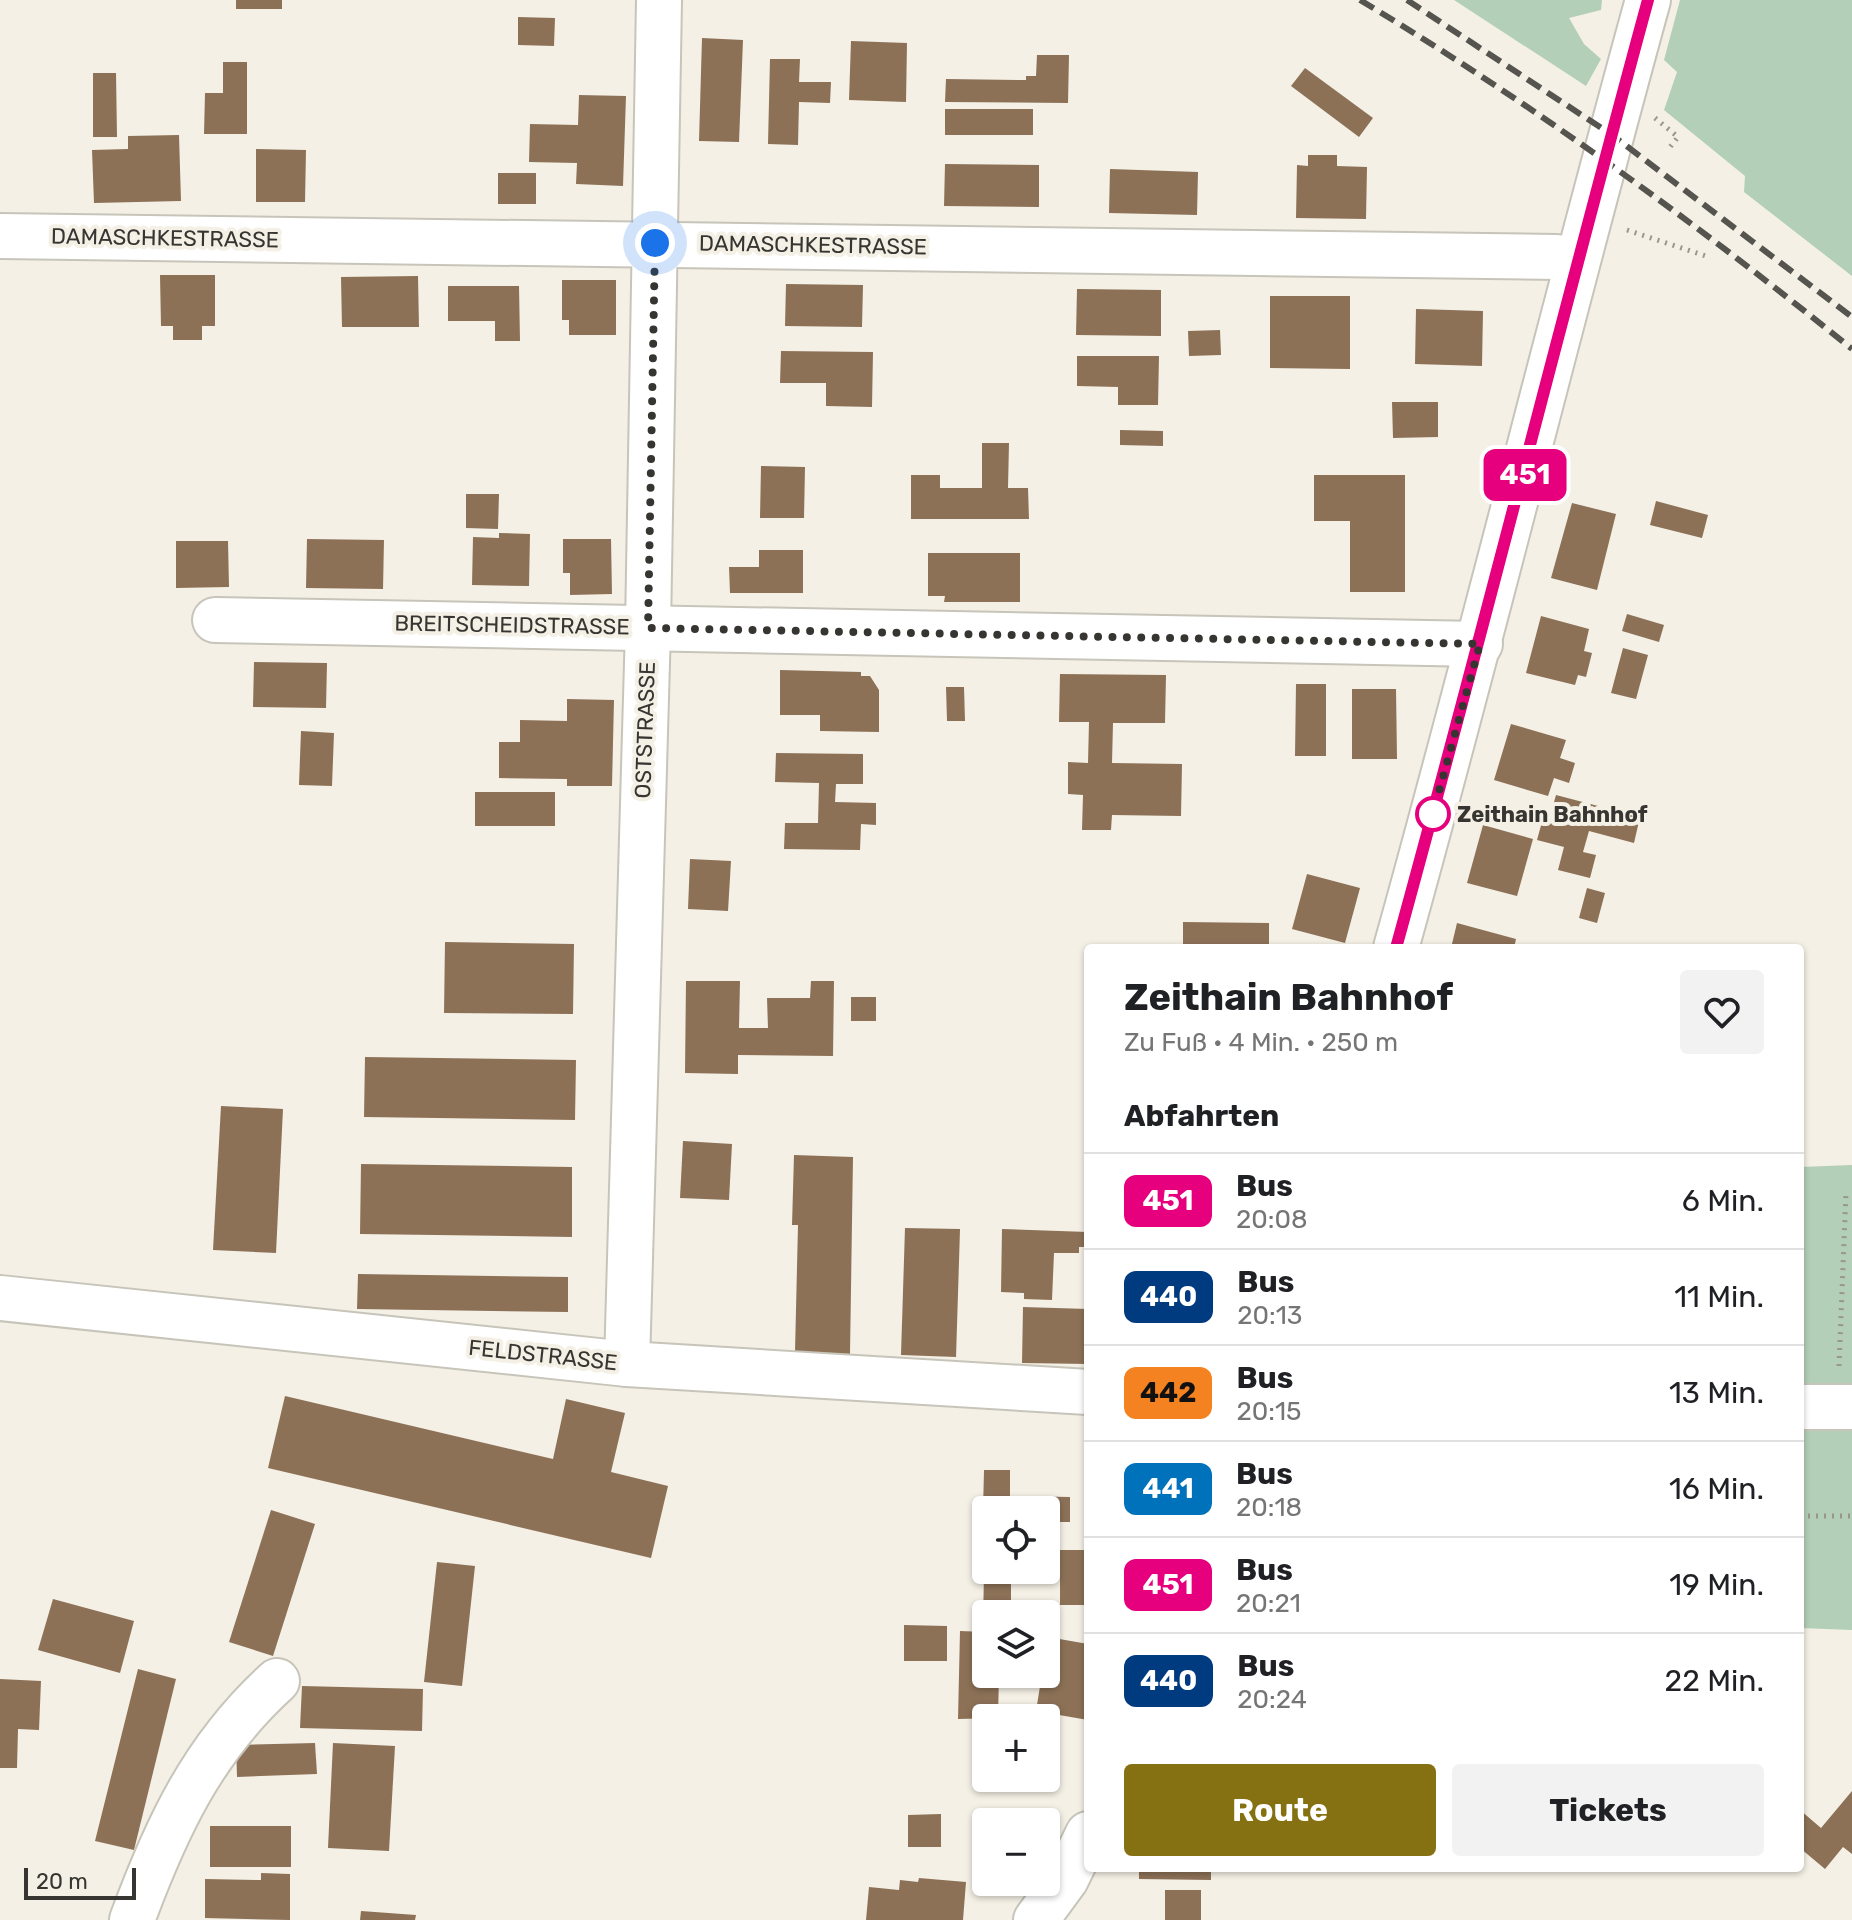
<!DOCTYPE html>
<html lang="de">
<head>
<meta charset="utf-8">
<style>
	body { margin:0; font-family:Rubik,sans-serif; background:#f2f2f2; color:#202124; height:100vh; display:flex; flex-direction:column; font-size:30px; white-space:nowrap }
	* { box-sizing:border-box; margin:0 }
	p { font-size:26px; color:#757577 }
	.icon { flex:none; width:44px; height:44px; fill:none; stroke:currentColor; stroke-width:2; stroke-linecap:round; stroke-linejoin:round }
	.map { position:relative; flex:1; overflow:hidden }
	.sheet { position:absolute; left:1084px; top:944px; width:720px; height:928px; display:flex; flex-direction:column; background:#fff; border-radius:8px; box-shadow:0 2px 6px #0004 }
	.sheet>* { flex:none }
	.badge { padding:0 16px; border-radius:12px; font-size:28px; line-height:52px }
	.tools { position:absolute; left:972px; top:1496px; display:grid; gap:16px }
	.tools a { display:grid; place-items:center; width:88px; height:88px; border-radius:8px; background:#fff; box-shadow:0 2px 6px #0004; font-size:40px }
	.scale { position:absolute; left:24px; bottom:20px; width:112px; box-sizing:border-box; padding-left:8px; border:4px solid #363531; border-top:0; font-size:22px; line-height:28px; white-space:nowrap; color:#363531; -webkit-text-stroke:6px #f4f0e5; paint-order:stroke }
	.you { position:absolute; width:40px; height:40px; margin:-20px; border:6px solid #fff; border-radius:50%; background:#1a73e8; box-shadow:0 0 0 12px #1a73e833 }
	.map>.badge { position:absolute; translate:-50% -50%; box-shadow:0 0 0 4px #fff }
	h2 { padding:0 40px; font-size:30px; line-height:72px }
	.round { display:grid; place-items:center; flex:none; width:84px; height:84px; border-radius:8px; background:#f2f2f2 }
	.overview { display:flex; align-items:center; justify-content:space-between; height:136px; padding:0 40px }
	h1 { font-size:38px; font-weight:700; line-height:60px }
	.primary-button { display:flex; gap:16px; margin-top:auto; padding:16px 40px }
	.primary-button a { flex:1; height:92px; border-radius:8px; background:#867112; color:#fff; font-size:32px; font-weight:700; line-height:92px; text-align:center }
	.primary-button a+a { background:#f2f2f2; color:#202124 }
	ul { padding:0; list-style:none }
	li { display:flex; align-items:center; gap:24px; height:96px; padding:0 40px; border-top:2px solid #e0e0e0 }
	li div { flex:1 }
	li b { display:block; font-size:30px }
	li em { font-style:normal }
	li .badge { min-width:88px; font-weight:700; text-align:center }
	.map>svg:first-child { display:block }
	.green { fill:#b3cfb7 }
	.building { fill:#8c7157 }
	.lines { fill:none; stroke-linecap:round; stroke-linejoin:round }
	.minor-casing { stroke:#c7c4b9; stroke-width:48 }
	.path { stroke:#98968e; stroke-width:5; stroke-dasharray:2 6; stroke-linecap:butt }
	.minor { stroke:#fff; stroke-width:44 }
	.rail { stroke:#56544f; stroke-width:6; stroke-dasharray:16 8; stroke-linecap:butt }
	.line-casing { stroke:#fff; stroke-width:18 }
	.line { stroke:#e6007e; stroke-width:12 }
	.walk { stroke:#363531; stroke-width:8; stroke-dasharray:0 14.4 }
	.stop-dot { fill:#fff; stroke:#e6007e; stroke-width:4 }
	.labels { text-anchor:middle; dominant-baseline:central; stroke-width:8; stroke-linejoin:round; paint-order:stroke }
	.street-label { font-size:22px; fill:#363531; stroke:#f4f0e5 }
	.stop-label { font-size:22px; font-weight:bold; fill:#363531; stroke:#f4f0e5; text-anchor:start }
</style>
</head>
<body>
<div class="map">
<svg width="1852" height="1920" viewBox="0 0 1852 1920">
	<rect width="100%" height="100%" fill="#f4f0e5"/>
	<g class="green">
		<polygon points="1454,0 1602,0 1601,10 1569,18 1584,44 1601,59 1586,86"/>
		<polygon points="1680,0 1852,0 1852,276 1744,192 1745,176 1664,110 1677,72 1664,60"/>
		<polygon points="1852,1165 1852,1392 1800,1392 1800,1167"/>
		<polygon points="1800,1422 1852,1423 1852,1630 1800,1628"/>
	</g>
	<g class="building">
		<rect x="236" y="0" width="46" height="9"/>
		<polygon points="518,17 555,18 554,46 518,45"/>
		<polygon points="702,38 743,40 739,142 699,141"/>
		<polygon points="851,41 907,43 906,102 849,100"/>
		<polygon points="1037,55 1069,55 1068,103 945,102 946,79 1026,80 1026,76 1036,76"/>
		<polygon points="770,59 800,59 799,82 831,82 830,103 799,102 798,145 768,144"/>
		<polygon points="223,62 247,62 247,134 204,134 205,93 223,93"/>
		<polygon points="1305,68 1373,118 1359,137 1291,86"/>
		<polygon points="93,73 116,73 117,137 93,137"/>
		<polygon points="579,95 626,96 623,186 576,184 577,163 529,162 530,124 578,125"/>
		<rect x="945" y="109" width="88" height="26"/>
		<polygon points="179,135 181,201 94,203 92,150 128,149 128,136"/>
		<polygon points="256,149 306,150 305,202 256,202"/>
		<polygon points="1308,155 1337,155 1337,166 1367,167 1366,219 1296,218 1297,165 1308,166"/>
		<polygon points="945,164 1039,165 1039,207 944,206"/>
		<polygon points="1110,169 1198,172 1197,215 1109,213"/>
		<rect x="498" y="173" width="38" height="31"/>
		<polygon points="160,275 215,275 215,326 202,326 202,340 173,340 173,326 161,326"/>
		<polygon points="418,276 419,327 342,327 341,277"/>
		<polygon points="562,280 616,280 616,335 569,335 569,320 562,320"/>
		<polygon points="786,284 863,285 862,327 785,326"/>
		<polygon points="448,286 519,286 520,341 495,341 495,321 448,321"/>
		<polygon points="1077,289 1161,290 1161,336 1076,335"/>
		<polygon points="1270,296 1350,296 1350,369 1270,368"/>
		<polygon points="1416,309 1483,311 1482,366 1415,364"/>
		<polygon points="1220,330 1221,355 1189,356 1188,331"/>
		<polygon points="781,351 873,352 872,407 826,406 826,383 780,383"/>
		<polygon points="1077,356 1159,356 1158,405 1118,405 1118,387 1077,386"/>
		<polygon points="1392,402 1438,402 1438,437 1393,438"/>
		<polygon points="1120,430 1163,431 1163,446 1120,445"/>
		<polygon points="982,443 1009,443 1008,488 1028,488 1029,519 911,519 911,475 940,475 940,488 982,488"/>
		<polygon points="761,466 805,467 804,518 760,518"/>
		<polygon points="1314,475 1405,475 1405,592 1350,592 1350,521 1314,521"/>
		<polygon points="466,494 499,494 498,529 466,528"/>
		<polygon points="1656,501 1708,515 1702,538 1650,525"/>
		<polygon points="1572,503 1616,514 1597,590 1551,578"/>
		<polygon points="499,533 530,534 529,586 472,585 473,537 499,538"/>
		<polygon points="307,539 384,540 383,589 306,588"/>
		<polygon points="563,539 611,539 612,594 570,595 570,573 563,573"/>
		<polygon points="176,541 228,541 229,587 176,588"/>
		<polygon points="759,550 803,550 803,593 730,593 729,567 759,567"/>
		<polygon points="928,553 1020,553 1020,602 944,602 945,596 928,596"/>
		<polygon points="1627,614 1664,625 1659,642 1622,631"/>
		<polygon points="1541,616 1589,629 1584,651 1592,653 1586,677 1578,675 1575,685 1526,673"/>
		<polygon points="1623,648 1648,655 1636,699 1611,693"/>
		<polygon points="254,662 327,663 326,708 253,707"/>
		<polygon points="780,670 861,672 861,676 870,676 879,690 879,732 820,731 820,715 780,715"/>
		<polygon points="1060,674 1166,675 1165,723 1113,723 1112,763 1182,764 1181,816 1112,815 1111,830 1082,830 1083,795 1068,794 1068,762 1088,763 1089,722 1059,722"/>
		<polygon points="1296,684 1326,684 1326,756 1295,756"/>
		<polygon points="946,687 964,687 965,721 947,721"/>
		<polygon points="1352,689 1396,689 1397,759 1352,759"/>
		<polygon points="567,699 614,700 612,786 567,786 567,779 499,778 499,742 520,742 520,720 567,721"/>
		<polygon points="1511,724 1566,740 1560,758 1575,763 1569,783 1554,778 1548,796 1494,780"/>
		<polygon points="301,731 334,733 332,786 299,785"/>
		<polygon points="776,753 863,754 863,784 836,784 835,802 876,803 876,825 861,824 860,850 784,849 785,823 818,823 819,783 775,782"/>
		<rect x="475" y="792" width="80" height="34"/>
		<polygon points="1556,795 1640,817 1634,843 1589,831 1583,852 1596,855 1590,878 1558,870 1564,847 1537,840 1543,818 1549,820"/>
		<polygon points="1483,825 1533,839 1517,896 1467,883"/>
		<polygon points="690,859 731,861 728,911 688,909"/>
		<polygon points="1307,874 1360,888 1345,943 1292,929"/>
		<polygon points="1587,888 1605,893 1597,923 1579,918"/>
		<polygon points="1183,922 1269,923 1269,948 1183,948"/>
		<polygon points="1457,923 1516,939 1514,948 1451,948"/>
		<polygon points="445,942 574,944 573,1014 444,1013"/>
		<polygon points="686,981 740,981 739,1028 768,1028 767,998 810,998 811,981 834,981 833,1056 738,1055 738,1074 685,1073"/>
		<rect x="851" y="997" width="25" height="24"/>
		<polygon points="365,1057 576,1060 575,1120 364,1117"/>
		<polygon points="221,1106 283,1109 276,1253 213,1250"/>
		<polygon points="683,1141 732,1144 729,1200 680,1198"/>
		<polygon points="794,1155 853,1157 850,1354 795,1352 798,1225 792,1225"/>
		<polygon points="361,1164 572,1167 572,1237 360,1234"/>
		<polygon points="905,1228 960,1229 956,1357 901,1355"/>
		<polygon points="1002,1229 1088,1232 1088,1247 1079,1247 1079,1253 1054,1253 1052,1300 1024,1299 1024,1293 1001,1292"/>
		<polygon points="358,1274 568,1277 568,1312 357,1309"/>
		<polygon points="1023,1307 1088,1309 1088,1364 1022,1363"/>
		<polygon points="285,1396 553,1459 566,1399 625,1413 611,1472 668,1486 651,1558 268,1468"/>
		<polygon points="984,1470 1010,1470 1010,1496 1070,1497 1070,1522 1046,1522 1046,1510 983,1510"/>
		<polygon points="271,1510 315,1524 273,1656 229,1642"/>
		<rect x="1060" y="1550" width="28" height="55"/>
		<polygon points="437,1562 475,1566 462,1686 424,1682"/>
		<polygon points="984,1570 1011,1570 1011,1602 1036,1602 1036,1614 986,1614 986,1627 983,1626"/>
		<polygon points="53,1599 134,1621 120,1673 38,1650"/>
		<polygon points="904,1625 947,1626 947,1661 904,1661"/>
		<polygon points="960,1631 986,1632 986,1674 999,1674 998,1718 958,1719"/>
		<polygon points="1048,1637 1088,1644 1088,1720 1036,1711 1042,1674 1046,1674"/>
		<polygon points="138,1669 176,1679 134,1850 95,1841"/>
		<polygon points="0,1679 41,1681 39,1730 18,1729 17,1768 0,1768"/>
		<polygon points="302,1686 423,1689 422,1731 300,1728"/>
		<polygon points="315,1743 317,1774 237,1777 236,1745"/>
		<polygon points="333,1743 395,1746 389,1851 328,1848"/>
		<polygon points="1852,1791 1852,1854 1843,1847 1825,1869 1800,1848 1800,1810 1821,1828"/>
		<polygon points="941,1814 941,1847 908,1847 908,1815"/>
		<rect x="210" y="1826" width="81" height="41"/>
		<polygon points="1139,1868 1211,1868 1211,1880 1139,1879"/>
		<polygon points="261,1873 290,1874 290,1920 205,1918 205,1879 261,1880"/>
		<polygon points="919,1878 966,1882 963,1920 866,1920 869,1887 899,1890 900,1880 918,1882"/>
		<rect x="1165" y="1890" width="36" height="30"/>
		<polygon points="361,1911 416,1915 415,1920 360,1920"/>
	</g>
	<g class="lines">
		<defs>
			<g id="minor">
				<polyline points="0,236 1557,257 1577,261"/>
				<polyline points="215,620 1480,644"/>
				<path d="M1396,948c88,-315 165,-633 252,-948"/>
				<polyline points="0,1298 627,1364 1088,1392"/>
				<polyline points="627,1364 648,628 659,0"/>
				<polyline points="1800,1407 1852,1407"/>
				<path d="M132,1920c34,-92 71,-172 145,-239"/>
				<polyline points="1036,1920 1066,1879 1088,1834"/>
			</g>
		</defs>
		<use href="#minor" class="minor-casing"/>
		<g class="path">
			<polyline points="1655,118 1678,137 1670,147"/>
			<polyline points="1627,230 1706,256"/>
			<polyline points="1839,1366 1846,1192"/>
			<polyline points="1800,1516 1852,1516"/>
		</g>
		<use href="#minor" class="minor"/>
		<g class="rail">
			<path d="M1360,0c173,104 335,222 492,349"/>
			<polyline points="1407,0 1612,135 1852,317"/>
		</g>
	</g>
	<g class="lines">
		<defs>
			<path id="line" d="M1396,948c87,-315 166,-633 252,-948"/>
		</defs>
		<use href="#line" class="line-casing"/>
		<use href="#line" class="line"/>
		<polyline class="walk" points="655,243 648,628 1480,644 1429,827 1433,814"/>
	</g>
	<circle class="stop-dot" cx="1433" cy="814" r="16"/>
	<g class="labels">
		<g class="street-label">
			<text transform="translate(165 238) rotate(1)">DAMASCHKESTRASSE</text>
			<text transform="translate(813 245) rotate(1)">DAMASCHKESTRASSE</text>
			<text transform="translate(512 625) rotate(1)">BREITSCHEIDSTRASSE</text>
			<text transform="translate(645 730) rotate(-88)">OSTSTRASSE</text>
			<text transform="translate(543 1355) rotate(6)">FELDSTRASSE</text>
		</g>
		<g class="stop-label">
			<text x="1457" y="814">Zeithain Bahnhof</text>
		</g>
	</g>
</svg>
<div class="tools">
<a><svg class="icon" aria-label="locate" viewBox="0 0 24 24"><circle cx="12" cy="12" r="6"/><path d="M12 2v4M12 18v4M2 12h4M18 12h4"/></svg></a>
<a><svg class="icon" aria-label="layers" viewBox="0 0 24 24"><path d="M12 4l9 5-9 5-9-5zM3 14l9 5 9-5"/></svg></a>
<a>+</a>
<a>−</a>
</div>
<div class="scale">20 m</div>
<div class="you" style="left:655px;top:243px"></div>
<b class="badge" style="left:1525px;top:475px;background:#e6007e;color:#fff">451</b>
<section class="sheet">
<div class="overview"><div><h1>Zeithain Bahnhof</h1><p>Zu Fuß · 4 Min. · 250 m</p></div><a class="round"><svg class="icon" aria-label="heart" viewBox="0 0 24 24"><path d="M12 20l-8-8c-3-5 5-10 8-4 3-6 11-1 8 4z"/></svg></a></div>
<h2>Abfahrten</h2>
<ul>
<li><span class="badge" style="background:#e6007e;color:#fff">451</span><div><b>Bus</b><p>20:08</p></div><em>6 Min.</em></li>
<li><span class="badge" style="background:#003b80;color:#fff">440</span><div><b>Bus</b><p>20:13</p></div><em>11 Min.</em></li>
<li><span class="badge" style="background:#f58220;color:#111">442</span><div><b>Bus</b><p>20:15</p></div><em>13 Min.</em></li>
<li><span class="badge" style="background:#0072bc;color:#fff">441</span><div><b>Bus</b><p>20:18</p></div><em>16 Min.</em></li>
<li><span class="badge" style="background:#e6007e;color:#fff">451</span><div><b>Bus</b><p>20:21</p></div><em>19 Min.</em></li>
<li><span class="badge" style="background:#003b80;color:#fff">440</span><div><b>Bus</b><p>20:24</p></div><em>22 Min.</em></li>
</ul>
<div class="primary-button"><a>Route</a><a>Tickets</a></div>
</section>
</div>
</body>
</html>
